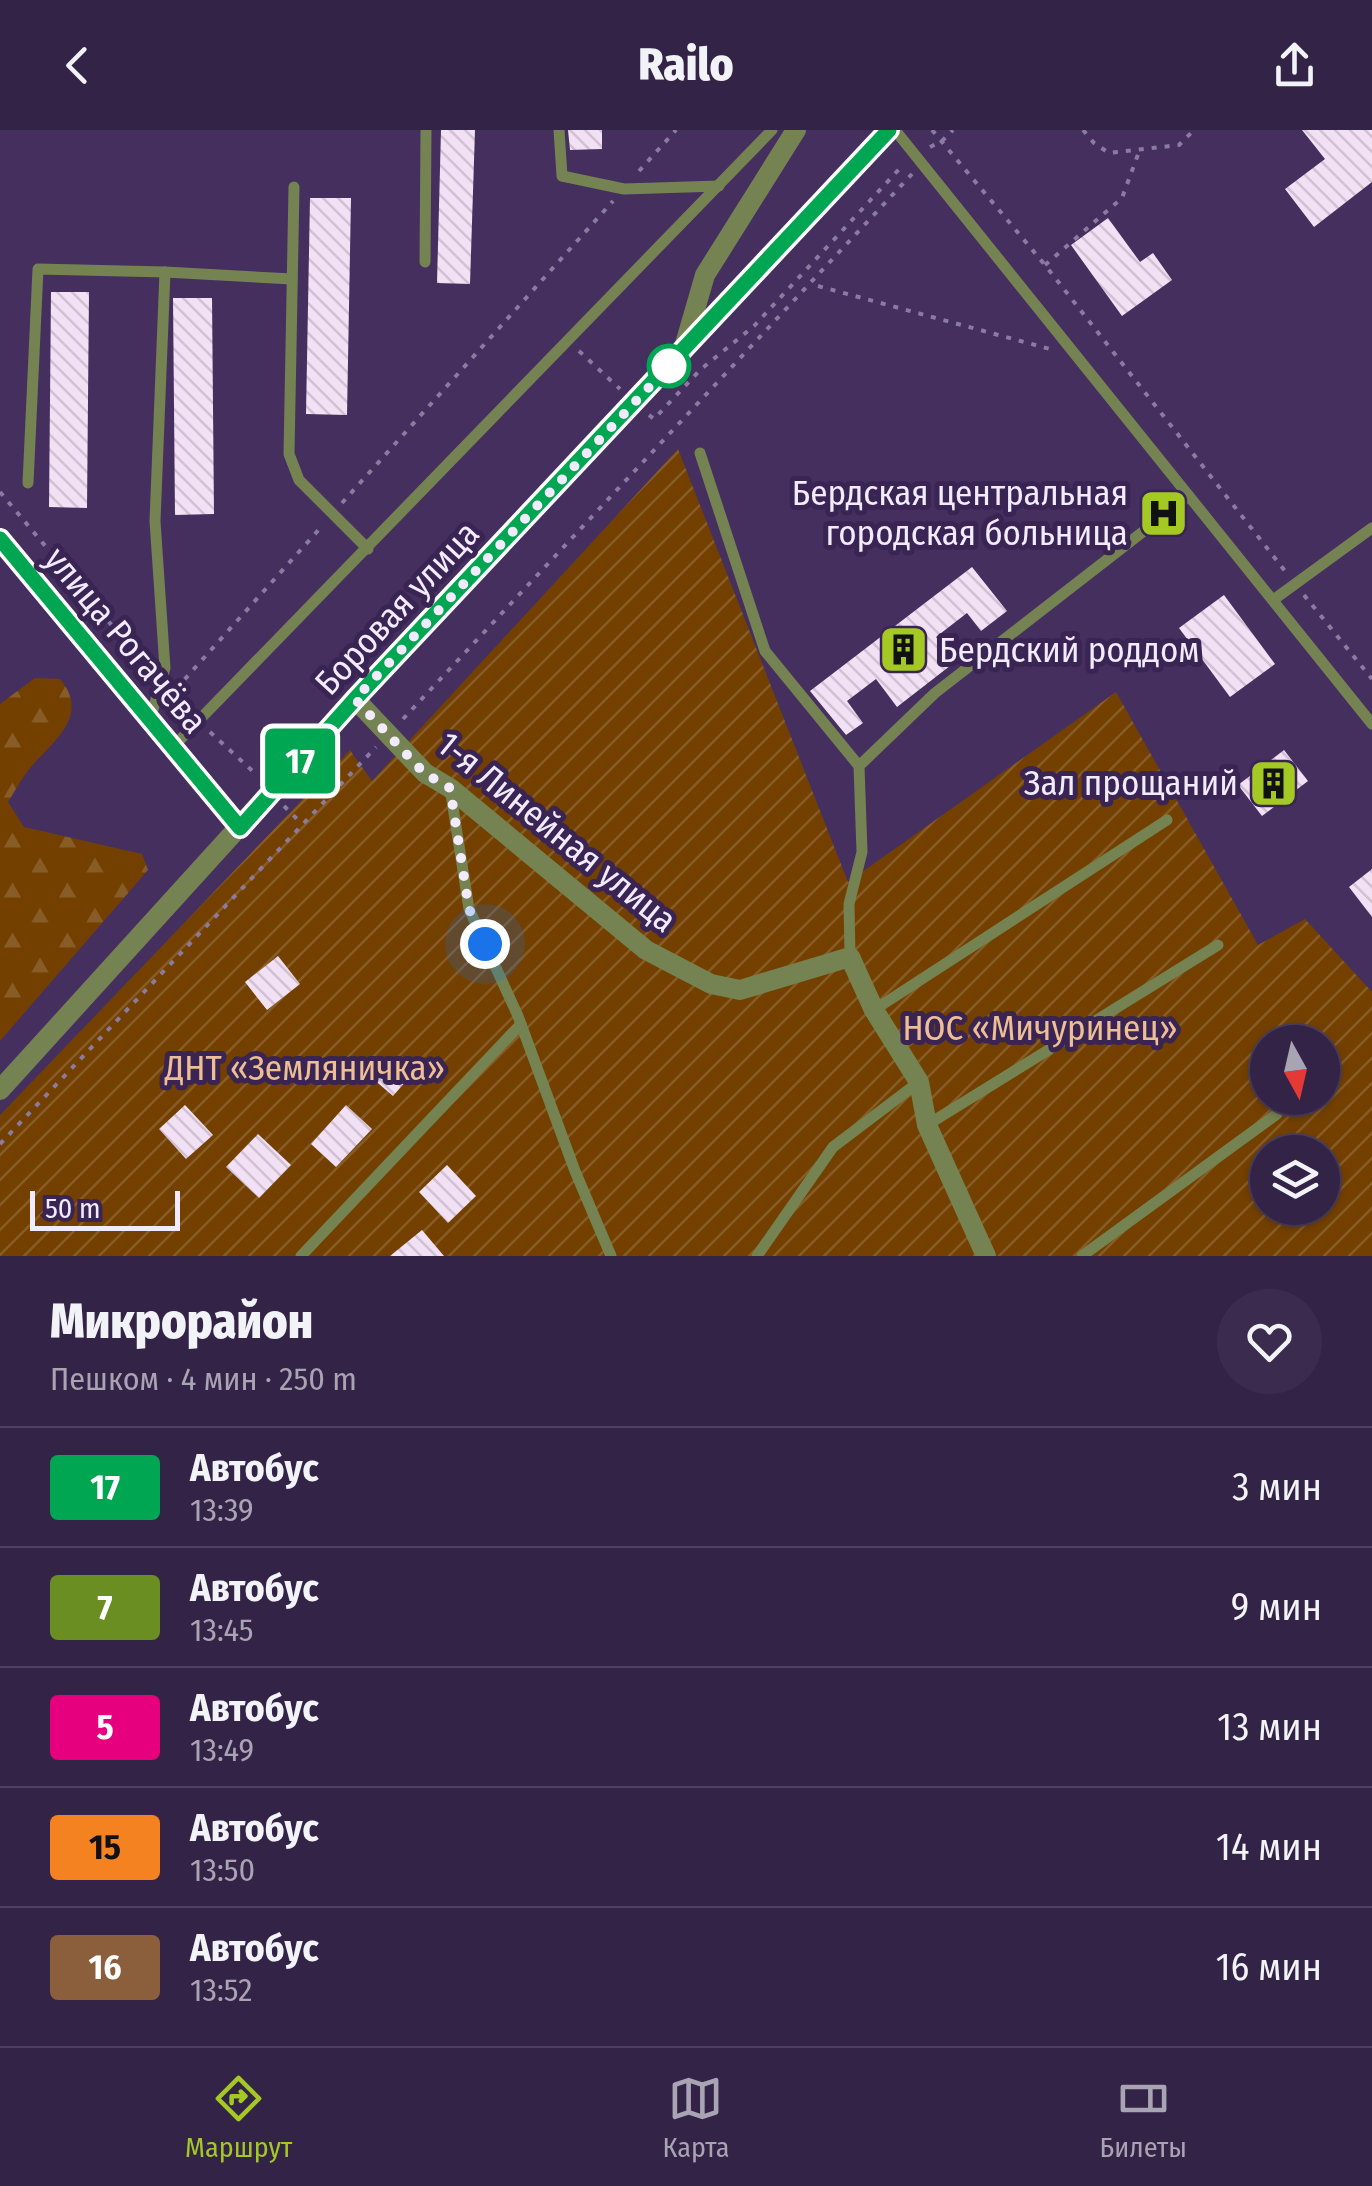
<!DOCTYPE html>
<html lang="ru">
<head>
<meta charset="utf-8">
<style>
	body { margin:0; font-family:"Fira Sans Condensed",sans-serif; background:#3b2b4e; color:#f1f3f6; height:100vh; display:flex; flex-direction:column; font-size:38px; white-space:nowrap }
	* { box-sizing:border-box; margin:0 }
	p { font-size:32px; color:#a9a4b4 }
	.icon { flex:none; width:55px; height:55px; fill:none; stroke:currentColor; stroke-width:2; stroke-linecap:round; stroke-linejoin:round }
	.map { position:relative; height:1126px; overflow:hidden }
	.panel { display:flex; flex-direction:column; background:#332347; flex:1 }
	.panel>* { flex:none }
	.badge { padding:0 20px; border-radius:8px; font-size:35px; line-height:65px }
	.needle { width:65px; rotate:172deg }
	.buttons { position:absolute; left:1250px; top:895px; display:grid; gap:20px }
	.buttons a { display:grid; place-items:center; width:90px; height:90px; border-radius:50%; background:#332347; box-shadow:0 2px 8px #0004,0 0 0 2px #4e4060; font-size:50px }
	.scale { position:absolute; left:30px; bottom:25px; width:150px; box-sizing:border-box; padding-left:10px; border:5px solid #f2ebfe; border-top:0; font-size:28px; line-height:35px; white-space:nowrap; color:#f2ebfe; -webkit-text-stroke:8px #392454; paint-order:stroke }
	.you { position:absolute; width:50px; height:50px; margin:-25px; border:8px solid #fff; border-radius:50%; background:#1a73e8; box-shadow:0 0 0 15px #1a73e833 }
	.map>.badge { position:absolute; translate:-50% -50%; box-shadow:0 0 0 5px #fff }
	.round { display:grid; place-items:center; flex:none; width:105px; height:105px; border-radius:52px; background:#3b2b4e }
	.summary { display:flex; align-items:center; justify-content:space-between; height:170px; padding:0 50px }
	h1 { font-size:48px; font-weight:800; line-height:75px }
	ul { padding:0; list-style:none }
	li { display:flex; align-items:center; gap:30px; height:120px; padding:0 50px; border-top:2px solid #4e4060 }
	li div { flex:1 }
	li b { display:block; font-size:38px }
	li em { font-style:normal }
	li .badge { min-width:110px; font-weight:700; text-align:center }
	header { display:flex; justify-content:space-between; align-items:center; height:130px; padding:0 50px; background:#332347; font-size:45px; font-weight:800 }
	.tab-bar { display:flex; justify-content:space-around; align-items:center; height:140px; border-top:2px solid #4e4060; background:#332347; font-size:28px; color:#a9a4b4 }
	.tab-bar a { display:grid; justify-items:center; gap:5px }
	.tab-bar .current { color:#a4c824 }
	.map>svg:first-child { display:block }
	.forest { fill:url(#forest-firs) }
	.garden { fill:url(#garden-furrows); fill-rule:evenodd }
	.building { fill:url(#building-back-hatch) }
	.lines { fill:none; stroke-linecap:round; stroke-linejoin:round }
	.path { stroke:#8b7ba0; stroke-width:4; stroke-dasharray:5 8; stroke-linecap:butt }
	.service { stroke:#748351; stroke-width:11 }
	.minor { stroke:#748351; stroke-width:20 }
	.tertiary { stroke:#748351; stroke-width:20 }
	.line-casing { stroke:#fff; stroke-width:22 }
	.line { stroke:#00a651; stroke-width:15 }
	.walk { stroke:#f2ebfe; stroke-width:10; stroke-dasharray:0 18 }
	.stop-dot { fill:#fff; stroke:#00a651; stroke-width:5 }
	.labels { text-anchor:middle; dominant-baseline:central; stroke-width:10; stroke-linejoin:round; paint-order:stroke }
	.poi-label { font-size:35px; fill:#f2ebfe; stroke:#392454; text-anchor:end }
	.street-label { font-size:35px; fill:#f2ebfe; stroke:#392454 }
	.park-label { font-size:35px; fill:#eebe95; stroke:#392454 }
</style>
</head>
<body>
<header><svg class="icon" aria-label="back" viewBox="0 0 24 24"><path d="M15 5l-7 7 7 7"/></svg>Railo<svg class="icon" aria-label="share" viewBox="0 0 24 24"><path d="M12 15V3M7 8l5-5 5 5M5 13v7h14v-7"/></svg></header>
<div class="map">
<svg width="1372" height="1126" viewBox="0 0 1372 1126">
	<defs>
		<pattern id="forest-firs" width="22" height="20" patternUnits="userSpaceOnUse" patternTransform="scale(2.5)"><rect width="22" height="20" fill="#734000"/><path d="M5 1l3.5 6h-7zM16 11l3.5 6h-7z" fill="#875c26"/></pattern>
		<pattern id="garden-furrows" width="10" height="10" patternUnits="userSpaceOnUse" patternTransform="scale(2.5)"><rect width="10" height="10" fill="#734000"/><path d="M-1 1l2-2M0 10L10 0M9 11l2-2" fill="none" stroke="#875c26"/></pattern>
		<pattern id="building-back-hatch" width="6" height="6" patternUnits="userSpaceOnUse" patternTransform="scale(2.5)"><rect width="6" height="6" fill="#f2e0f5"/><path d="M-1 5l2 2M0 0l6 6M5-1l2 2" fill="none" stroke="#d0c1d3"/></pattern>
	</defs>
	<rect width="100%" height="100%" fill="#442f5f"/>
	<path class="forest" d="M35,548l25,1c31,37 -7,62 -30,89 -8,10 -15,23 -22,34l16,25 118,27 6,16 -148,171v-337z"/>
	<path class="garden" d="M678,319l170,433 268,-190 142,253 47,-26 67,73v264h-1372v-141l350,-365 22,31zM1268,912h54v56h-54zM1268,1022h54v56h-54z"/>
	<g class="building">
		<polygon points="441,0 475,0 470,154 437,153"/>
		<polygon points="568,0 602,0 602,19 570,20"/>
		<polygon points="1302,0 1372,0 1372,52 1314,97 1285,59 1325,29"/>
		<polygon points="310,68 351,68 347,285 306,284"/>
		<polygon points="1108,88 1140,132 1153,123 1172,150 1122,186 1071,115"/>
		<polygon points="51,162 89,162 87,378 49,377"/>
		<polygon points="173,168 212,168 214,384 175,385"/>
		<polygon points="972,437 1007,481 981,501 967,483 936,507 955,532 897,577 876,549 847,571 863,593 846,605 810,561"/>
		<polygon points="1224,465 1275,534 1230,567 1179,498"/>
		<polygon points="1284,620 1308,651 1262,686 1238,655"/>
		<polygon points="1372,739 1372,787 1349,757"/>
		<polygon points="278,826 300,854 267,880 245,852"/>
		<polygon points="386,931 407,950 393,966 372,948"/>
		<polygon points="185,975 213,1005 186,1029 159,999"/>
		<polygon points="346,975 372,999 336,1037 311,1014"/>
		<polygon points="258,1004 291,1035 259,1068 226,1037"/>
		<polygon points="447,1035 476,1066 448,1093 419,1062"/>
		<polygon points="422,1100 444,1126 390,1126"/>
	</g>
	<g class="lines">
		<g class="path">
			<polyline points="932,0 1045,135 1285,441"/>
			<polyline points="1083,0 1094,13 1109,23 1179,15 1194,0"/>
			<polyline points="930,17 942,11 953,0"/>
			<polyline points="639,41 676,0"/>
			<polyline points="1045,135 1122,68 1140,19"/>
			<polyline points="818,156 1050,219"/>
			<polyline points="579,221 620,259"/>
			<polyline points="649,285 654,289 700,240 754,196 902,36"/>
			<polyline points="0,362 150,541"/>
			<polyline points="342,373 613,71"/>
			<polyline points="1304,465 1372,549"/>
			<polyline points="176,559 323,395"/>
			<polyline points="174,568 188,582"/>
			<polyline points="403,589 912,44"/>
			<polyline points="210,602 258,646"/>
			<polyline points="284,676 302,694"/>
			<polyline points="0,1014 376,617"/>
		</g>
		<g class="service">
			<polyline points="559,0 562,46 624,59 719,56"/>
			<polyline points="895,0 1372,594"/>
			<polyline points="294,57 289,324 299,350 368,419"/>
			<polyline points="425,132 426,0"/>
			<polyline points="700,323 765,521 859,636 935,563 1189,366"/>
			<polyline points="28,353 38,139 165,142 292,149"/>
			<polyline points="1273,470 1372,398"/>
			<polyline points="150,590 165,538 155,391 165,142"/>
			<polyline points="173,617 772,0"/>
			<polyline points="450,658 469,779 518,886 575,1041 611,1126"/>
			<polyline points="850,827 849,774 862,722 859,636"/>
			<polyline points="874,880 1167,690"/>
			<polyline points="927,995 1218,815"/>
			<polyline points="301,1126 521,894"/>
			<polyline points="757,1126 833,1017 919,952"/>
			<polyline points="1082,1126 1277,984"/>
		</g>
		<polyline class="minor" points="355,569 425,643 450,658 646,820 711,854 740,860 850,827 874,880 919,952 927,995 986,1126"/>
		<g class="tertiary">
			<polyline points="685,214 705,145 796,0"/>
			<polyline points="0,409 241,698"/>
			<polyline points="0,960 355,569 889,0"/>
		</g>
	</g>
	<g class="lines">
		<defs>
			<polyline id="line" points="0,409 240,698 355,569 889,0"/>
		</defs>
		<use href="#line" class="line-casing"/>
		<use href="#line" class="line"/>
		<polyline class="walk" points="485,814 469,779 450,658 424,643 355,569 669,236"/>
	</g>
	<defs>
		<symbol id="hospital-square" viewBox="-11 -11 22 22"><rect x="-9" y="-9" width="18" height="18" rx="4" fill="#a4c824" stroke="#392454"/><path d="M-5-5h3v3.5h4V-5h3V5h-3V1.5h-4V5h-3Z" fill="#111"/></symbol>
		<symbol id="building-square" viewBox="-11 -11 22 22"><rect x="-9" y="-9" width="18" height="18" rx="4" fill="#a4c824" stroke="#392454"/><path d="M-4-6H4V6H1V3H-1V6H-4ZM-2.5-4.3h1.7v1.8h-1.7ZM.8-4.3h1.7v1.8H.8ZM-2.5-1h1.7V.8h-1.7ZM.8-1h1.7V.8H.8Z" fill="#111"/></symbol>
	</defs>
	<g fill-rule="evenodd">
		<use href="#hospital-square" x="1136" y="356" width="55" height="55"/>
		<use href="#building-square" x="876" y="492" width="55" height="55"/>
		<use href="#building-square" x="1246" y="626" width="55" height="55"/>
	</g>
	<circle class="stop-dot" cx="669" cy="236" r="20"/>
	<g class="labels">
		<g class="poi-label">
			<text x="1128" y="363">Бердская центральная<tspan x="1128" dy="40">городская больница</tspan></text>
			<text x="939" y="520" text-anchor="start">Бердский роддом</text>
			<text x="1238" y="653">Зал прощаний</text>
		</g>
		<g class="street-label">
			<text transform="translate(397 478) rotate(-47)">Боровая улица</text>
			<text transform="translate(126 510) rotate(50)">улица Рогачёва</text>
			<text transform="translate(557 702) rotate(39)">1-я Линейная улица</text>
		</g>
		<g class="park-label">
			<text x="1040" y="898">НОС «Мичуринец»</text>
			<text x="305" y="938">ДНТ «Земляничка»</text>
		</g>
	</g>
</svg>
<div class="buttons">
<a><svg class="needle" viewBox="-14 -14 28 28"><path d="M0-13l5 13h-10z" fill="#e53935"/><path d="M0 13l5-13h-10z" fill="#a9a4b4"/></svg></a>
<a><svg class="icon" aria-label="layers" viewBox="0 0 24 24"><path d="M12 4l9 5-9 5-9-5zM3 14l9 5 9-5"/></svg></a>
</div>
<div class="scale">50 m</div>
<div class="you" style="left:485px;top:814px"></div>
<b class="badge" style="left:300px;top:631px;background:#00a651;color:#fff">17</b>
</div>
<section class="panel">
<div class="summary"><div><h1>Микрорайон</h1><p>Пешком · 4 мин · 250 m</p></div><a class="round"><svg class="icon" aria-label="heart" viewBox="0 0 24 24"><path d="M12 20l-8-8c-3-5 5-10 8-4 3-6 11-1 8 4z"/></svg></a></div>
<ul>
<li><span class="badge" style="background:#00a651;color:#fff">17</span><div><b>Автобус</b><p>13:39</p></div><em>3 мин</em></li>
<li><span class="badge" style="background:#6b8e23;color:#fff">7</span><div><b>Автобус</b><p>13:45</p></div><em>9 мин</em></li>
<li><span class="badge" style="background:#e6007e;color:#fff">5</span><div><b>Автобус</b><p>13:49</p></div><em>13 мин</em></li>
<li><span class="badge" style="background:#f58220;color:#111">15</span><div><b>Автобус</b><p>13:50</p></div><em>14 мин</em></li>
<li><span class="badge" style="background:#8b5e3c;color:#fff">16</span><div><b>Автобус</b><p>13:52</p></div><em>16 мин</em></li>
</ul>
</section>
<nav class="tab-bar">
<a class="current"><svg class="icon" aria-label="directions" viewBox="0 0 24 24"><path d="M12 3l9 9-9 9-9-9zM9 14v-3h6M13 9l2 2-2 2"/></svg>Маршрут</a>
<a><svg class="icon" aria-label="map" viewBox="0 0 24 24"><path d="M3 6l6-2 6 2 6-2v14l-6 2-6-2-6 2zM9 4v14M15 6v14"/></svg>Карта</a>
<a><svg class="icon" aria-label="tickets" viewBox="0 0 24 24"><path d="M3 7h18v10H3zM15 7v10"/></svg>Билеты</a>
</nav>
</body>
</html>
